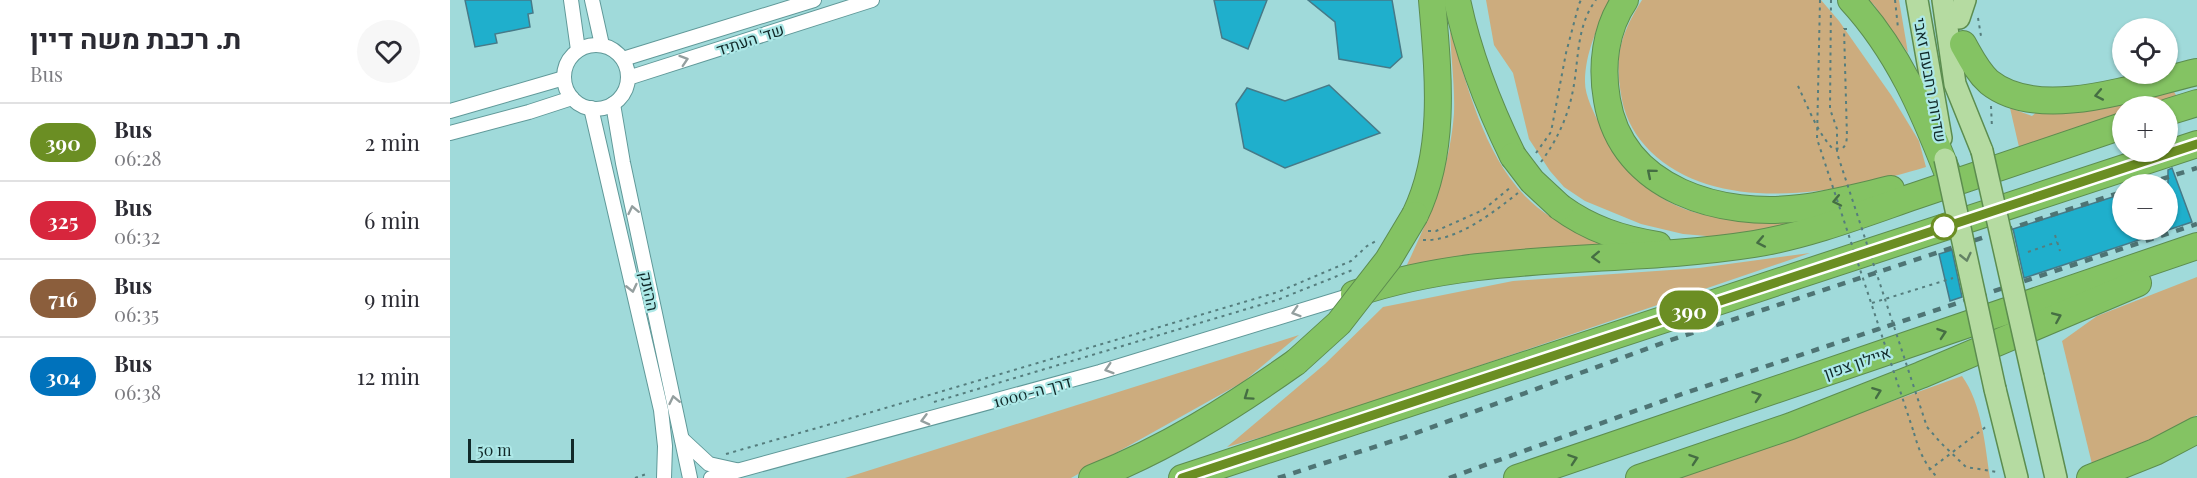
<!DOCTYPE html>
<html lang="en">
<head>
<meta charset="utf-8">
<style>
	body { margin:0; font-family:"Playfair Display",Heebo,serif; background:#f7f7f7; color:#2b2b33; height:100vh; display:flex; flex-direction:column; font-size:22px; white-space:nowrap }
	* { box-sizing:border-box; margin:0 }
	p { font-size:20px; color:#7c7c81 }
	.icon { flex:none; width:33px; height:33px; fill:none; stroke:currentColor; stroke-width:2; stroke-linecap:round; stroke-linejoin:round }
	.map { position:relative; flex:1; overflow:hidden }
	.drawer { display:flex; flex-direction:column; background:#fff; width:450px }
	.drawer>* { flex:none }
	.badge { padding:0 12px; border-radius:20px; font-size:21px; line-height:39px }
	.tools { position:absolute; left:1662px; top:18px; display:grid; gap:12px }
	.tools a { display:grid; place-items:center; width:66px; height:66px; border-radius:50%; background:#fff; box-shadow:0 2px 4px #0004; font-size:30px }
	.scale { position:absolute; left:18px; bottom:15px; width:106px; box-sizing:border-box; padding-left:6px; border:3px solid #112929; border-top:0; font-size:16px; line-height:21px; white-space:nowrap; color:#112929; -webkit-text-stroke:4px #ade8e7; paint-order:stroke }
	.map>.badge { position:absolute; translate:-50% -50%; box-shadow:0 0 0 3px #fff }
	.round { display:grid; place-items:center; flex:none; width:63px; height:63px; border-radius:32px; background:#f7f7f7 }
	.head { display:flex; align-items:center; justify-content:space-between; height:102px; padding:0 30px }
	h1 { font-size:28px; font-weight:700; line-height:45px }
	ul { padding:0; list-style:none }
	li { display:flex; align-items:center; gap:18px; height:78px; padding:0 30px; border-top:2px solid #e1e1e2 }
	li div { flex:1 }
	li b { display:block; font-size:22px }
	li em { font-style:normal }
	li .badge { min-width:66px; font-weight:700; text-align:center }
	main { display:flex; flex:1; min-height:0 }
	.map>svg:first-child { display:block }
	.green { fill:#ccac7e }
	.building { fill:#1fafcc; stroke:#467a88; stroke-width:1.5 }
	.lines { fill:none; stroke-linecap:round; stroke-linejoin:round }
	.minor-casing { stroke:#609999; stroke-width:16 }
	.primary-casing { stroke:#5c8d4f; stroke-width:24 }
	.motorway-casing { stroke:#5c8d4f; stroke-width:28 }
	.path { stroke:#557d7d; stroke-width:2; stroke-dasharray:3 4.5; stroke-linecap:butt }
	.minor { stroke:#fff; stroke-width:14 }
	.primary { stroke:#b5dba1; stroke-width:21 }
	.motorway { stroke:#84c363; stroke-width:26 }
	.rail { stroke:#4e7474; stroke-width:4.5; stroke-dasharray:8 8; stroke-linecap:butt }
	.primary-bridge-casing { stroke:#5c8d4f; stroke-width:24; stroke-linecap:butt }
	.motorway-bridge-casing { stroke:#5c8d4f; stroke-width:28; stroke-linecap:butt }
	.path-bridge { stroke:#557d7d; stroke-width:2; stroke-dasharray:3 4.5; stroke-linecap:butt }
	.primary-bridge { stroke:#b5dba1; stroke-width:21 }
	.motorway-bridge { stroke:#84c363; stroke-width:26 }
	.oneway { stroke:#949f9f }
	.oneway2 { stroke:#456e43 }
	.oneway3 { stroke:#638265 }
	.line-casing { stroke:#fff; stroke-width:14 }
	.line { stroke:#6b8e23; stroke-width:9 }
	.stop-dot { fill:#fff; stroke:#6b8e23; stroke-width:3 }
	.labels { text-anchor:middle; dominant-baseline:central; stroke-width:4.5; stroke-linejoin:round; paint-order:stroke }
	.street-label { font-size:16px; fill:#112929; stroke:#ade8e7 }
</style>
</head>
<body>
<main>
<section class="drawer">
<div class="head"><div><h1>ת. רכבת משה דיין</h1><p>Bus</p></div><a class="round"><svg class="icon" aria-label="heart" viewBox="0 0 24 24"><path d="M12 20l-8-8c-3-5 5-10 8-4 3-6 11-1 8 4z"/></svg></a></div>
<ul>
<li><span class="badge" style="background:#6b8e23;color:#fff">390</span><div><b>Bus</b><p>06:28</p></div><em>2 min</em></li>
<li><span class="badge" style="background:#d7263d;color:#fff">325</span><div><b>Bus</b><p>06:32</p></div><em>6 min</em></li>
<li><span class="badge" style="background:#8b5e3c;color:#fff">716</span><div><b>Bus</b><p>06:35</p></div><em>9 min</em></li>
<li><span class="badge" style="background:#0072bc;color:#fff">304</span><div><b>Bus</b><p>06:38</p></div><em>12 min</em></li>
</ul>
</section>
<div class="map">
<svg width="1747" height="478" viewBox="0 0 1747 478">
	<rect width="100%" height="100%" fill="#a0dada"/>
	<g class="green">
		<path d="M1036,0h124c-12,26 -25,53 -25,82 0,14 9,31 15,43 25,50 58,83 116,92 37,6 75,-1 113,-4l-36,12 -43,9 -32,3 -35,-3 -42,-10 -56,-23 -21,-14 -14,-16 -21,-32 -16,-66 -19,-28z"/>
		<path d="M1192,0h179l18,21 52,74 28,46 7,26c-82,25 -207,51 -276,-16 -14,-14 -24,-31 -28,-51 -8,-43 -3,-63 20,-100z"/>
		<polygon points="1419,0 1449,0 1458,53 1424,5"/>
		<path d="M1000,30c18,57 33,122 75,166 15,16 38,29 57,38 14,7 30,10 44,14l-222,23c24,-50 46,-101 50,-158 1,-27 -3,-55 -4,-83z"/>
		<polygon points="1722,89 1730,101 1710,106 1672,106 1672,117 1569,147 1560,108 1582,116 1589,110"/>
		<polygon points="1360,253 861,423 777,447 875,364 933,307 1063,281 1249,268"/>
		<polygon points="1747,277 1747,415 1689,447 1642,464 1612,341 1647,316"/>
		<polygon points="849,335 793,382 621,478 395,478"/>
		<path d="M1512,376c20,28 23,69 28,102h-321l103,-33z"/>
	</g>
	<g class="building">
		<polygon points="15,0 81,0 83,13 78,14 80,27 45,34 47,43 25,47"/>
		<polygon points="764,0 817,0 798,49 772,38"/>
		<polygon points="858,0 942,0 952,57 940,68 889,59 885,22"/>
		<polygon points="879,85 930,133 835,168 794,148 786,104 797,88 835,101"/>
		<polygon points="1722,168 1742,222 1718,230 1718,170"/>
		<polygon points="1672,194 1672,230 1713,230 1713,232 1574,278 1563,229"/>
		<polygon points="1502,250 1512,297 1500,301 1489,254"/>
	</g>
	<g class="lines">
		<defs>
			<g id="minor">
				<polyline points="121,0 128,50"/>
				<polyline points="142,0 152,45"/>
				<circle cx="146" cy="77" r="32"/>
				<polyline points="173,59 364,0"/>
				<polyline points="178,78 422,0"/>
				<polyline points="163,104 173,163 240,478"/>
				<polyline points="141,108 211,410 215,446 214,478"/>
				<polyline points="0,111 114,78"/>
				<polyline points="0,133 79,112 122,98"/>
				<polyline points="232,439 259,464 286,470"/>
				<polyline points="261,478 650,372 902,295"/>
			</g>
			<g id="primary">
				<polyline points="1467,0 1491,138"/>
				<polyline points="1493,0 1505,84 1532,151"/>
				<polyline points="1509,18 1515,0"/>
				<polyline points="1583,377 1606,478"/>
				<polyline points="1545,389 1567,478"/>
			</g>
			<g id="motorway">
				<path d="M1007,0c11,53 32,107 56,156"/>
				<path d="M1175,0c-20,29 -24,66 -18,100 15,91 116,118 194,108 30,-4 60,-12 90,-19"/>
				<path d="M1401,0c47,51 72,110 97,174"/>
				<path d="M1513,44c8,14 14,27 26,38 51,41 151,3 208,-10"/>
				<polyline points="1718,112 1747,103"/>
				<path d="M1110,207c30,22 61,32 98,38"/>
				<path d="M965,215c32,-66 23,-143 17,-215"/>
				<path d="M904,294c129,-44 267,-29 400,-50 55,-9 109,-30 161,-48 69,-24 138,-47 207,-70"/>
				<path d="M642,478c74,-29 139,-70 204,-116"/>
				<polyline points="732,478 1747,144"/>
				<polyline points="1067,478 1747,246"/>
				<polyline points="1189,478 1341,426 1471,375 1688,283"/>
				<polyline points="1640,478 1705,452 1747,430"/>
			</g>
		</defs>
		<use href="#minor" class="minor-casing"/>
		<use href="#primary" class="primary-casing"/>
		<use href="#motorway" class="motorway-casing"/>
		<g class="path">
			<polyline points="1445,0 1448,28"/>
			<polyline points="1528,18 1531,36"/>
			<path d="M1348,86c10,21 19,46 35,63l10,-1 3,-4 1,-7 -3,-108h5"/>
			<polyline points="1541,106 1542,128"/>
			<polyline points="1086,153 1101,132 1116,53 1129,4 1131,0"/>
			<path d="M1091,162c16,-22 27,-45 32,-72 6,-30 3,-64 23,-90"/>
			<polyline points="978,231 986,231 1033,210 1061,187"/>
			<polyline points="1605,235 1610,251"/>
			<path d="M973,240c33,2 71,-28 95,-47"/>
			<polyline points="1578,252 1607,242"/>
			<polyline points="484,402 827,300 905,269"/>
			<polyline points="1477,427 1491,443 1516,467 1547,472"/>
			<path d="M1464,433c5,18 11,32 24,45"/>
			<polyline points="276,454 388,422 828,292 901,261 917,246 926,241"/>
			<polyline points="1479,470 1537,426"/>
			<polyline points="185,478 199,473"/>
		</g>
		<use href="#minor" class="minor"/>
		<use href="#primary" class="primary"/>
		<use href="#motorway" class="motorway"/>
		<g class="rail">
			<polyline points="1696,184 1747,168"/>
			<polyline points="828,478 952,438 1218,341 1672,192"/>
			<polyline points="999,478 1235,393 1747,224"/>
		</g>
		<defs>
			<g id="primary-bridge">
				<polyline points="1532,151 1583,377"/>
				<polyline points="1495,159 1545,389"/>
			</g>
			<g id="motorway-bridge">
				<polyline points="1063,156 1082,181 1110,207"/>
				<polyline points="846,362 889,323 938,260 965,215"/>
			</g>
		</defs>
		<use href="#primary-bridge" class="primary-bridge-casing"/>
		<use href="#motorway-bridge" class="motorway-bridge-casing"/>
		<g class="path-bridge">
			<polyline points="1370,0 1367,139 1464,433"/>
			<polyline points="1381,0 1380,109 1387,129 1387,153 1477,427"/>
			<polyline points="1422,303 1503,278"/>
		</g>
		<use href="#primary-bridge" class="primary-bridge"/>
		<use href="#motorway-bridge" class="motorway-bridge"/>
	</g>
	<defs><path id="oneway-chevron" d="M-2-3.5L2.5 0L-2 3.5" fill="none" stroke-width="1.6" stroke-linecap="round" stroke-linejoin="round" transform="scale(1.5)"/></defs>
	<g class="oneway">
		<use href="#oneway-chevron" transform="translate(234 60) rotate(-18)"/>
		<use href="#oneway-chevron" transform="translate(183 210) rotate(-102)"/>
		<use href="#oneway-chevron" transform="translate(182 288) rotate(77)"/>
		<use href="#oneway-chevron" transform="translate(846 312) rotate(163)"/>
		<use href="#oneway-chevron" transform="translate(659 369) rotate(163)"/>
		<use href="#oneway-chevron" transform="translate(224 400) rotate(-102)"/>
		<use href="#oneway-chevron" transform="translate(475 420) rotate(165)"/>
	</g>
	<g class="oneway2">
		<use href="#oneway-chevron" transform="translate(1649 95) rotate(169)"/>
		<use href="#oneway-chevron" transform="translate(1201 173) rotate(-140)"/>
		<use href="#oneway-chevron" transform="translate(1387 201) rotate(168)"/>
		<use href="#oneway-chevron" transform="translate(1311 242) rotate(169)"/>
		<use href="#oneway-chevron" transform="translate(1146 257) rotate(178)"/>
		<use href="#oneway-chevron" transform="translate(1607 317) rotate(-23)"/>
		<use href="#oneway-chevron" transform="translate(1492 333) rotate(-19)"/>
		<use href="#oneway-chevron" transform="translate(1427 392) rotate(-21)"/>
		<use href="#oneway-chevron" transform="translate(798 396) rotate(145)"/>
		<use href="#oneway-chevron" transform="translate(1307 396) rotate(-19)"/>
		<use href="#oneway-chevron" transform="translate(1123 459) rotate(-19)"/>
		<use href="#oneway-chevron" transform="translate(1244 459) rotate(-19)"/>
	</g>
	<use class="oneway3" href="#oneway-chevron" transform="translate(1516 257) rotate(77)"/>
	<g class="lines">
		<defs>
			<polyline id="line" points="732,478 1747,144"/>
		</defs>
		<use href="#line" class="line-casing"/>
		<use href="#line" class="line"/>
	</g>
	<circle class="stop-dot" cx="1494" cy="227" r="12"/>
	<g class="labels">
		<g class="street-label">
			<text transform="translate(300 39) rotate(-18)">שד' העתיד</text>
			<text transform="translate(1481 80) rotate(80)">שדרות רחבעם זאבי</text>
			<text transform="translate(200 291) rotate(78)">ההזנק</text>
			<text transform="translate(1407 362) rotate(-19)">איילון צפון</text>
			<text transform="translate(582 391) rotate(-15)">דרך ה-1000</text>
		</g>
	</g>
</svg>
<div class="tools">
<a><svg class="icon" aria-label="locate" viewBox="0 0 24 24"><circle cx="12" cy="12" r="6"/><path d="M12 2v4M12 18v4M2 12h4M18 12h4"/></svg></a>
<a>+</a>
<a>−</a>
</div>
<div class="scale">50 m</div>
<b class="badge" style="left:1239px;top:310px;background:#6b8e23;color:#fff">390</b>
</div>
</main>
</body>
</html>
